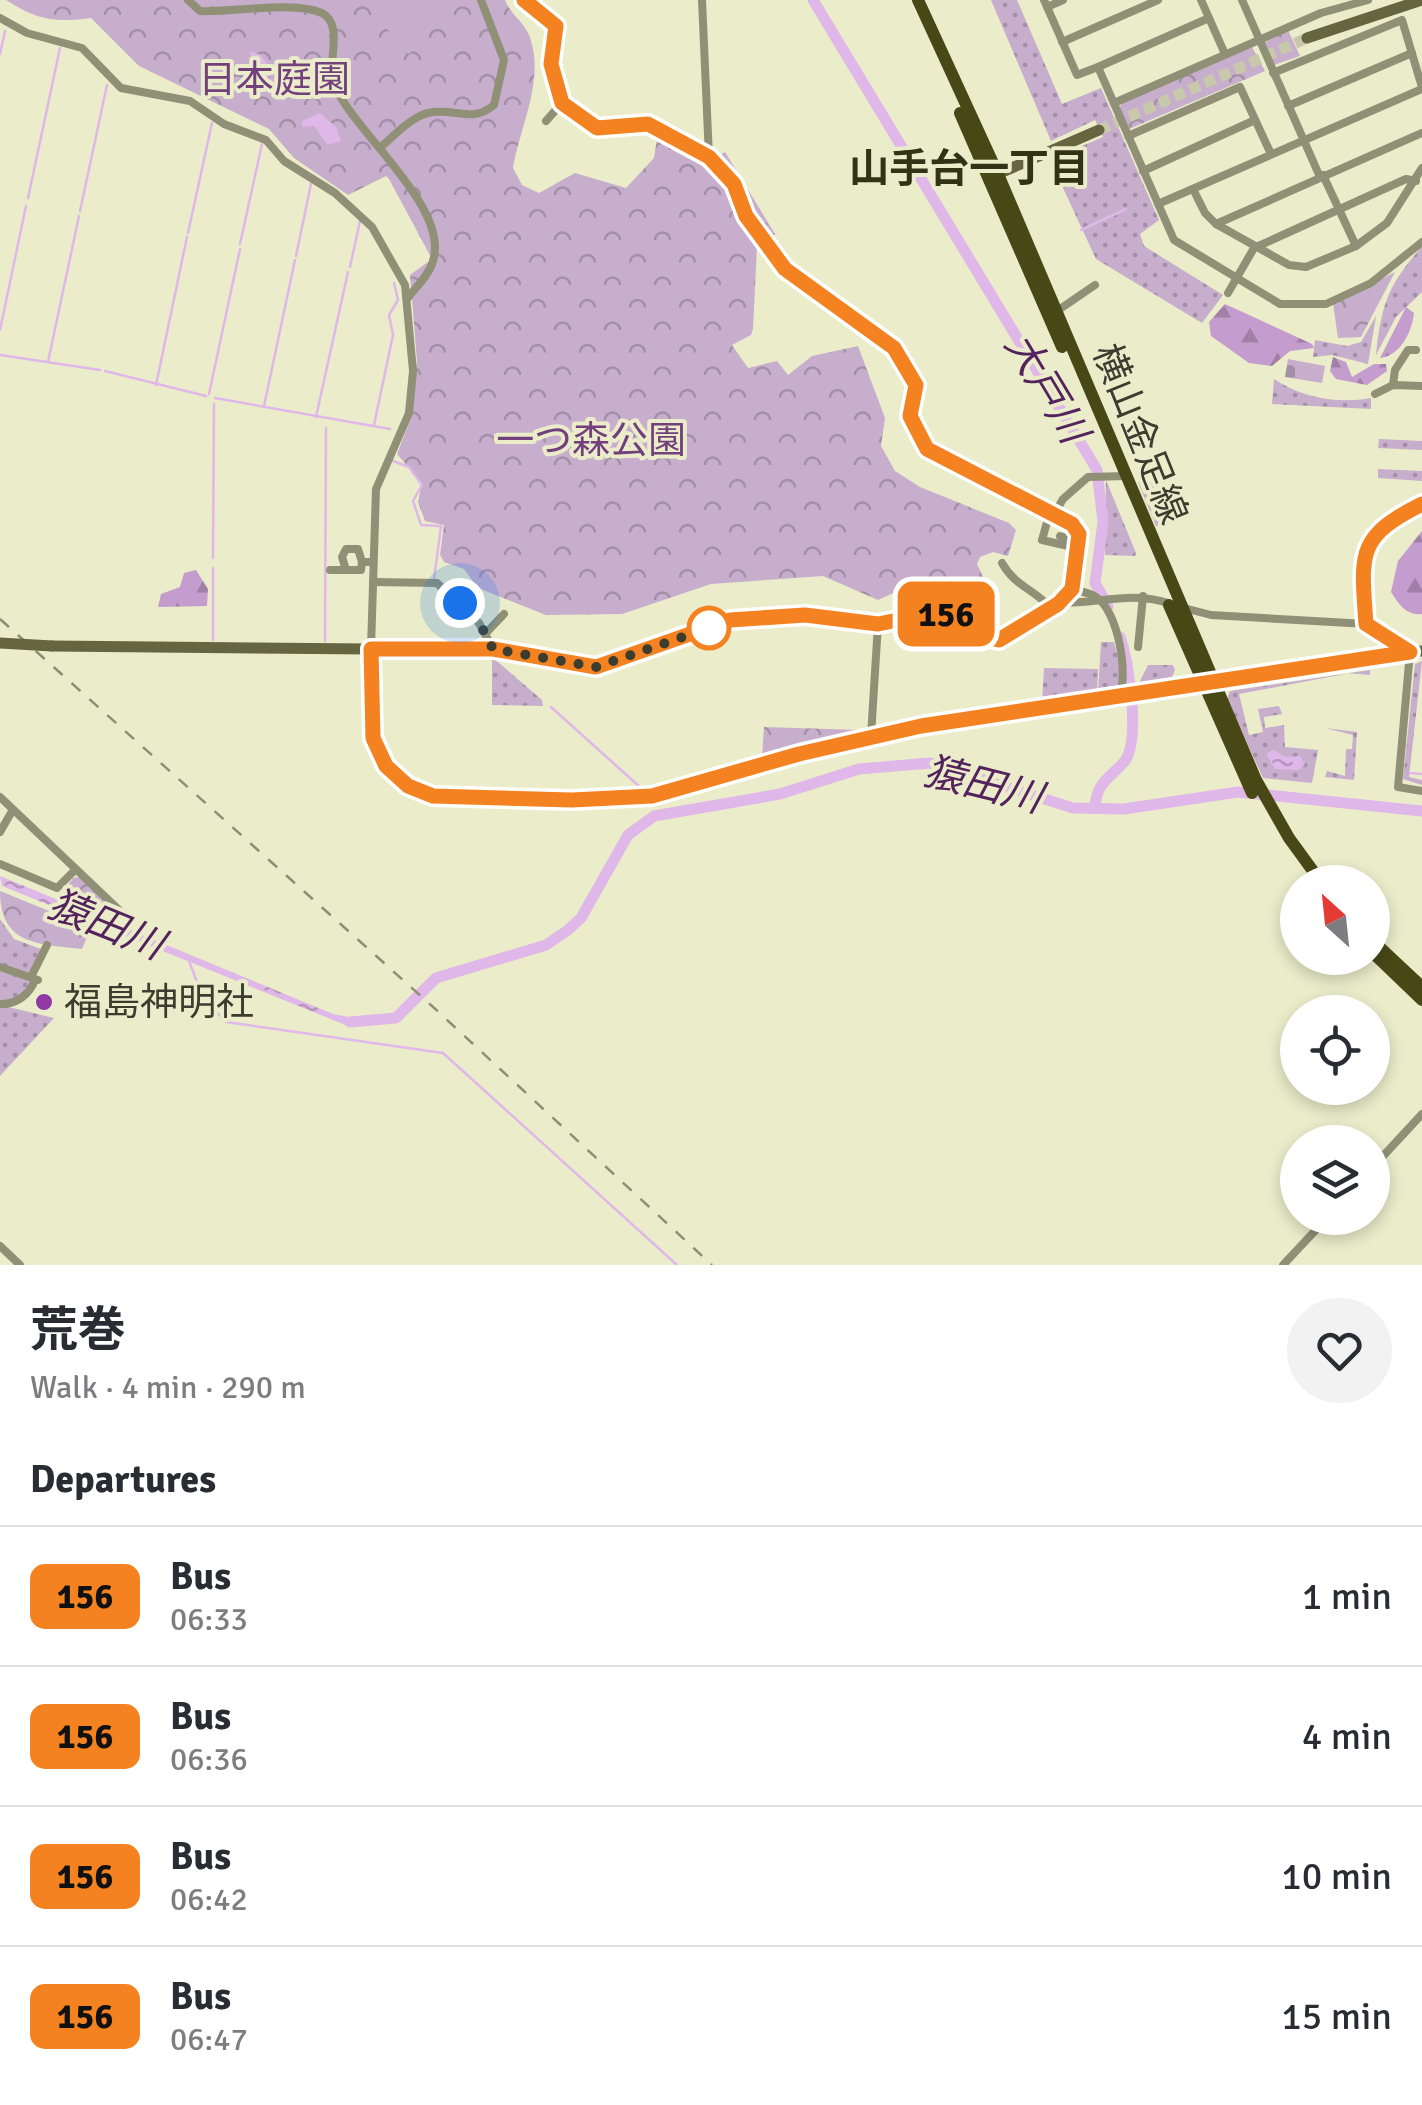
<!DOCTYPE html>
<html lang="en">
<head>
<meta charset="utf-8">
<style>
	body { margin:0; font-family:Signika,"Noto Sans JP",sans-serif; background:#f2f2f3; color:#2b2b33; height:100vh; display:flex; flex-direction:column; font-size:38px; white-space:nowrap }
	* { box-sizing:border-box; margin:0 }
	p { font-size:32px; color:#7c7c81 }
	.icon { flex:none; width:55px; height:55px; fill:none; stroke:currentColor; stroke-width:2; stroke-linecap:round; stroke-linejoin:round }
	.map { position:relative; height:1265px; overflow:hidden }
	.side { display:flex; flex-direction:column; background:#fff; flex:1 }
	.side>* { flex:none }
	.badge { padding:0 20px; border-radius:15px; font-size:35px; line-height:65px }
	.needle { width:65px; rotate:333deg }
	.buttons { position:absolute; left:1280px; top:865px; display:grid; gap:20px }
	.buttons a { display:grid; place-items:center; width:110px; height:110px; border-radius:50%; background:#fff; box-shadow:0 5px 15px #0003; font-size:50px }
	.you { position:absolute; width:50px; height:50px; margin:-25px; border:8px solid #fff; border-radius:50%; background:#1a73e8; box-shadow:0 0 0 15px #1a73e833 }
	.map>.badge { position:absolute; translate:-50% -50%; box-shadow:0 0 0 5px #fff }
	h2 { padding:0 30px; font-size:38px; line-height:90px }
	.round { display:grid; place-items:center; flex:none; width:105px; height:105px; border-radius:52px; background:#f2f2f3 }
	.head { display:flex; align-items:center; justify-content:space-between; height:170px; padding:0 30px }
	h1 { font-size:48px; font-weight:700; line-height:75px }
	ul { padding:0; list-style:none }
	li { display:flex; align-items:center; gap:30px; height:140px; padding:0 30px; border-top:2px solid #e1e1e2 }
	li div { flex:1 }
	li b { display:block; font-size:38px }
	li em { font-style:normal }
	li .badge { min-width:110px; font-weight:700; text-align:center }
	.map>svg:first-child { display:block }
	.grass { fill:url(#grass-dots) }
	.forest { fill:url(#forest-firs) }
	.cemetery { fill:url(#cemetery-stones) }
	.park { fill:url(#park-crowns) }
	.pitch { fill:#c7aecd }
	.water { fill:url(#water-ripples) }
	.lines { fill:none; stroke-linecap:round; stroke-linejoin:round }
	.stream { stroke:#e0b7e9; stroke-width:2.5 }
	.river { stroke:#e0b7e9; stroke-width:11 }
	.secondary-tunnel { stroke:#c8c9ab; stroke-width:11; stroke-dasharray:11 5.5; stroke-linecap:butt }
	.street { stroke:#8f9076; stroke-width:8 }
	.secondary { stroke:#656640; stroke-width:11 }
	.primary { stroke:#484816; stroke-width:12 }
	.rail { stroke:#8e8e77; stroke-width:2.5; stroke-dasharray:12 12; stroke-linecap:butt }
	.secondary-bridge { stroke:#656640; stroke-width:11 }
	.line-casing { stroke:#fff; stroke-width:22 }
	.line { stroke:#f58220; stroke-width:15 }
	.walk { stroke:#3c3c2f; stroke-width:10; stroke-dasharray:0 18 }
	.stop-dot { fill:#fff; stroke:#f58220; stroke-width:5 }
	.poi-dot { fill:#9038a4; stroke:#ebecca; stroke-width:4 }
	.labels { text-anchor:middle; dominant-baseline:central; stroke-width:8; stroke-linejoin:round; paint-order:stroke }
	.park-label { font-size:38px; fill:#71407d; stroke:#ebecca }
	.street-label { font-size:38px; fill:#3c3c2f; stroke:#ebecca }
	.poi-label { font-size:38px; fill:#3c3c2f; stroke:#ebecca; text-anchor:start }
	.neighbourhood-label { font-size:40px; font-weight:bold; fill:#323216; stroke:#ebecca }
	.water-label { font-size:40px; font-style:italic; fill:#53235e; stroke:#ebecca }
</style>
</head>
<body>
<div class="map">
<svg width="1422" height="1265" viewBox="0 0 1422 1265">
	<defs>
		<pattern id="grass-dots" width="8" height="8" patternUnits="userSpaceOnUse" patternTransform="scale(2.5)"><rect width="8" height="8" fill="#c7aecd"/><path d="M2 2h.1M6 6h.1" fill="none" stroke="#a38fa7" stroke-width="1.8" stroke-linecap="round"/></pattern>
		<pattern id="forest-firs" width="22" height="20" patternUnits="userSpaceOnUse" patternTransform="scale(2.5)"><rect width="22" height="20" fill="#c49ccd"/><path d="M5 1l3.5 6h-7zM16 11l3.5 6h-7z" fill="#a080a7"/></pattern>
		<pattern id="cemetery-stones" width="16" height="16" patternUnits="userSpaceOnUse" patternTransform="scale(2.5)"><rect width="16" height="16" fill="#c7aecd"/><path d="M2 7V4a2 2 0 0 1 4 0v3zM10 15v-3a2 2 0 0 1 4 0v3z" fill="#a38fa7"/></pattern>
		<pattern id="park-crowns" width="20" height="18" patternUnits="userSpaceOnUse" patternTransform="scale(2.5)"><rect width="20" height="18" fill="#c7aecd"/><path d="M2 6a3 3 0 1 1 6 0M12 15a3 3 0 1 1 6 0" fill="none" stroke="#a38fa7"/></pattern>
		<pattern id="water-ripples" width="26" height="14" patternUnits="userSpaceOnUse" patternTransform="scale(2.5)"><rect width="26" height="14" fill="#e0b7e9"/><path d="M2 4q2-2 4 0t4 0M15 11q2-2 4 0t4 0" fill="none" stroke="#b796bd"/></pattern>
	</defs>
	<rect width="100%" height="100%" fill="#ebecca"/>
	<g class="grass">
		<polygon points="991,0 1017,0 1062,104 1101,88 1159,220 1140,234 1144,246 1223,295 1202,323 1096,259 1050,160 1103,137 1095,120 1051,141"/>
		<path d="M725,152l50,82 -6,6c-25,-22 -30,-57 -53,-83z"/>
		<path d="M1422,247v45l-26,25 -20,38c5,-49 12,-71 46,-108z"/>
		<polygon points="1376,316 1368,364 1332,355 1313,357 1315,340 1347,346 1361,342"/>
		<path d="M1274,379c28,19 64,25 97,19v11l-99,-5z"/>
		<polygon points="1379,439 1422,441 1422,450 1378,448"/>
		<polygon points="1378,469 1422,471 1422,481 1378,478"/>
		<polygon points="1106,480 1136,553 1135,556 1105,555"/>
		<polygon points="1138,482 1161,482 1159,527 1156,526"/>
		<polygon points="1101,642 1114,642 1122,672 1117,688 1098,692"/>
		<polygon points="492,657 542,700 543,706 492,705"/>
		<polygon points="1422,661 1409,777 1422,780 1422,785 1403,779 1415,664"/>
		<polygon points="1148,665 1173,665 1175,670 1171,679 1138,685"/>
		<polygon points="1044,668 1098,669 1097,694 1042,703"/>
		<polygon points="1370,670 1370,675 1350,673 1239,694 1249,735 1263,732 1258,709 1279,706 1282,714 1264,717 1265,728 1284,725 1285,747 1318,750 1312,783 1263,778 1227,699 1230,691"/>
		<polygon points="1325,728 1357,732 1354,780 1325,777 1327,771 1345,776 1346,749 1352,749 1353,735"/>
		<polygon points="0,919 14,939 41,949 30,975 0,965"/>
		<path d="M0,971l31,10c-4,14 -17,21 -31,20z"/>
		<polygon points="0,1005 54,1018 0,1076"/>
	</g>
	<g class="forest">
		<polygon points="1225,304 1312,344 1314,348 1290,351 1272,366 1249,363 1211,336 1209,322"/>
		<path d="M1406,307l8,6c-2,19 -14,43 -34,45z"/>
		<polygon points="1333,357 1346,362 1352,377 1374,364 1386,364 1387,371 1367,385 1336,379 1330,371"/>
		<path d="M1422,531v83c-16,2 -23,-10 -31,-22l7,-31z"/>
		<polygon points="196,570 208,589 207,606 158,607 161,594 180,587 184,573"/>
	</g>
	<polygon class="cemetery" points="1288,359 1325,366 1322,383 1285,377"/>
	<g class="park">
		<path d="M6,0h499c5,13 17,21 23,33 19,43 -8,93 -15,135l9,17 17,8 36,-20 51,15 28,-30 4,-25 48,27 24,23 10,34 17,29 -4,83 -2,6 -19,10 16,23 29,-7 11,14 24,-19 46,-10 27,72 -4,28 14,25 25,16 89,36 7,7 -8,26 -15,-4 -13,5 -3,7 19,40 -4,6c-20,0 -20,-9 -35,-18 -26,-18 -55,-3 -79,8l-55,-24 -112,8 -89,30 -76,1 -68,-27 -14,-19 -20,-7 -4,-7 4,-30 -19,-4 -7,-19 4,-19 -25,-29 14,-36 6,-57 -7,-86 22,-16 -43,-80 -3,-3 -38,19 -54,-37 -25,-29 -130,-63 -48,-48c-37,5 -54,2 -85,-18z"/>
		<polygon points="1288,30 1300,56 1274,65 1264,43"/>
		<polygon points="1252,47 1265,71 1129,129 1119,109 1122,103"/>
		<polygon points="1395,272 1361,337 1338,338 1333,304"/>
		<polygon points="764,727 860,730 762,757"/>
		<polygon points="79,877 123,916 120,919 61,895 73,878"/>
		<path d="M0,891l91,37 -9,21c-44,-5 -82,-4 -82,-58z"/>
	</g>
	<polygon class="pitch" points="409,0 415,0 437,25 409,54 383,24"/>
	<g class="water">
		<polygon points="249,51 261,55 271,70 270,79 279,84 263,91 256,83 246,85 256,65"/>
		<polygon points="320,113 336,127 341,141 328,145 314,126 303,127 302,121"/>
		<polygon points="1273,750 1286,757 1300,756 1305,764 1299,770 1275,769 1266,754"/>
		<polygon points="0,876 333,1014 375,1022 348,1026 2,886"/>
	</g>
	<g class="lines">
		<g class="stream">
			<polyline points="0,54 5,31"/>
			<polyline points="28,198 60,48"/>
			<polyline points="80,211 107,85"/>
			<polyline points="1081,230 1126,209"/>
			<polyline points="188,233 212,123"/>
			<polyline points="240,244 262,144"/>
			<polyline points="296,256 311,184"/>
			<polyline points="350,267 360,221"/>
			<polyline points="0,330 26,206"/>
			<polyline points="0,355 100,370"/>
			<polyline points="48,362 79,216"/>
			<polyline points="105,371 206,396"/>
			<polyline points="156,385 187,237"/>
			<polyline points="209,394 240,249"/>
			<polyline points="215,398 390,429"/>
			<polyline points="264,406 295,260"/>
			<polyline points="316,417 348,272"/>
			<polyline points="374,425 393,335 389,315 398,300 394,283"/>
			<polyline points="393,461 409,467 422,485 413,501 421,525 441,526 434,579"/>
			<polyline points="213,558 214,404"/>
			<polyline points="213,640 213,568"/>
			<polyline points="325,641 326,428"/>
			<polyline points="551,707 641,788"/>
			<polyline points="1410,773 1422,774"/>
			<polyline points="654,814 654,816"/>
			<polyline points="188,958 203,998 226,1022 443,1053 677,1265"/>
		</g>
		<g class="river">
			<polyline points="813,0 1097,470 1103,522 1095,583 1108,606"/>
			<path d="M1095,806c2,-24 15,-28 29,-44 17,-20 5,-101 -4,-125"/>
			<polyline points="350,1022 396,1018 436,978 546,945 568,930 581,918 628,835 654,816 780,794 859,769 930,763 1073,808 1124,809 1238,792 1422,811"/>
		</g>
		<polyline class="secondary-tunnel" points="1099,130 1307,38"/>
		<g class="street">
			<path d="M188,0l12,11c32,2 93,-11 122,2 23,12 4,50 12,71 19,48 116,122 99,177 -3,13 -18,27 -26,38"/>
			<polyline points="702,0 709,157"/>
			<polyline points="1044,0 1077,75 1098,67 1174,240 1280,304 1326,304 1371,283 1422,242"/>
			<polyline points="1201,0 1225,54"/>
			<polyline points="1242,0 1320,177"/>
			<polyline points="1047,7 1063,0"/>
			<path d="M0,18l27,15 55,15 39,40 69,13 34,23 42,16 18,21 51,32 37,34 33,58 8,86 -4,42 -33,76 -5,160 119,-1 105,19 135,-47 75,-5 73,9 49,-12 18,2 33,23 21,3 59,-37 14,-14 6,-59 -151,-81 -17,-32 6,-32 -22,-36 -109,-80 -39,-53 -12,-32 -25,-27 -61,-33 -51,5c-56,-29 -40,-53 -42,-103l-30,-26"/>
			<polyline points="1062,42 1158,0"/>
			<polyline points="1098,67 1209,18"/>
			<polyline points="1273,73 1402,20 1422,87"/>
			<polyline points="1114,103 1321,13 1368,0"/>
			<polyline points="1288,106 1412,53"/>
			<polyline points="546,121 562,103"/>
			<polyline points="1128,136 1240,87 1271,154"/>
			<path d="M381,147c14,-12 32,-33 52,-35 25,-3 39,11 61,-7l10,-45 -23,-60"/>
			<polyline points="1143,171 1255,120"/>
			<polyline points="1323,175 1356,246"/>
			<polyline points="1193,189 1205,213 1216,224 1289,265 1306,267 1356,246 1387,223 1422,168"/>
			<polyline points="1158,204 1422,89"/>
			<polyline points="1216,224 1422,133"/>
			<polyline points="1228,293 1254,248 1406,179 1416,181"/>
			<polyline points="1057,311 1095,285"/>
			<polyline points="1393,385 1395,370 1408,350 1416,350"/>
			<polyline points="1375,394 1393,385 1422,386"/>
			<polyline points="1049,515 1042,540 1077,548"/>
			<polyline points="1053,516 1063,499 1088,477 1126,476"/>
			<polyline points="1060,536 1078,541"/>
			<path d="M1002,563c13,23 31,26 48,44"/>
			<polyline points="330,570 361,570 362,562 373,562"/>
			<polyline points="346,570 342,557 346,549 358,549 362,562"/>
			<polyline points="373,582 437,583 479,623 493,649"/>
			<path d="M1072,589c7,2 18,4 24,8 22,14 33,77 23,99"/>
			<path d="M1058,603c41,1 73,-13 113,1"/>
			<polyline points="1184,608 1211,615 1367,624 1410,652 1398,787 1422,791"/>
			<path d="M1367,624c-7,-69 -11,-88 55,-120"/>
			<polyline points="485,634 504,614"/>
			<polyline points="1138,647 1143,596"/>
			<polyline points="871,736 878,624"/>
			<polyline points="0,797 120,911"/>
			<polyline points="0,832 11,813"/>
			<polyline points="0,864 57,888 75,870"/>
			<polyline points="0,967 38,980"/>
			<polyline points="31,977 47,945"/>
			<path d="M0,1004c16,1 30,-10 35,-24"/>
			<polyline points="1372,1168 1422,1114"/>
			<polyline points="0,1246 20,1265"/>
			<polyline points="1283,1265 1327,1218"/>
		</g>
		<g class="secondary">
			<polyline points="1307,38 1422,0"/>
			<polyline points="993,176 1099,130"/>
			<polyline points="52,646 371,649 373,738 386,765 408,785 442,797 572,799 653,796 799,755 921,727 1422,651"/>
		</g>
		<g class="primary">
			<polyline points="918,0 998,174 1256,780 1289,838 1321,882"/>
			<polyline points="960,113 1062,347"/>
			<polyline points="1169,605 1252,793"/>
			<polyline points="1372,940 1422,987"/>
			<polyline points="1372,952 1422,1000"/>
		</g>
		<polyline class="rail" points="0,619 432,1006 712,1265"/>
		<polyline class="secondary-bridge" points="0,643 52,646"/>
	</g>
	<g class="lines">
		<defs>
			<path id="line" d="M524,0l32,26 -5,38 11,39 35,25 51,-4 61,33 25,27 12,32 39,53 109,79 22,37 -6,31 17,33 145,75 7,10 -7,55 -14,15 -59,36 -21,-4 -40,-24 -60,12 -73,-9 -75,5 -134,47 -103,-18h-122l2,89 13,28 22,20 25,10 139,4 80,-4 147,-42 122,-28 489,-74 -44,-28c-5,-70 -10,-87 56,-120"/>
		</defs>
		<use href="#line" class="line-casing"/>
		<use href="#line" class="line"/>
		<polyline class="walk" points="460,603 480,624 493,649 596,667 709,628"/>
	</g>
	<circle class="stop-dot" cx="709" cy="628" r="20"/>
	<circle class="poi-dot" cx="44" cy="1002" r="10"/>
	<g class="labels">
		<g class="park-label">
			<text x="274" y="79">日本庭園</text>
			<text x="591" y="440">一つ森公園</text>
		</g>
		<g class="street-label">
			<text transform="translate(1140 434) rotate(68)">横山金足線</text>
		</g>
		<g class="poi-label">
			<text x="64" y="1002">福島神明社</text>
		</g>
		<g class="neighbourhood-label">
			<text x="969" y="169">山手台一丁目</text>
		</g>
		<g class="water-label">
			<text transform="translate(1046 388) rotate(59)">大戸川</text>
			<text transform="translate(983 785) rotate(14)">猿田川</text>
			<text transform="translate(106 925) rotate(22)">猿田川</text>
		</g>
	</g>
</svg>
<div class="buttons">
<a><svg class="needle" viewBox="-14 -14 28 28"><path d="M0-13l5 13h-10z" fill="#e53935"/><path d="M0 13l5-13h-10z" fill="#7c7c81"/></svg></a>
<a><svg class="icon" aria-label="locate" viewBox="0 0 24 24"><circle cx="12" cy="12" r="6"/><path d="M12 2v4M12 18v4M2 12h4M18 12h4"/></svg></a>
<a><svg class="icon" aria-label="layers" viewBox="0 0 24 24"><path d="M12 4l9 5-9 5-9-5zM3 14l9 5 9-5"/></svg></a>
</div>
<div class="you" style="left:460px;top:603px"></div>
<b class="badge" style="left:946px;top:614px;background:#f58220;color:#111">156</b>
</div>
<section class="side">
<div class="head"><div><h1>荒巻</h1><p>Walk · 4 min · 290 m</p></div><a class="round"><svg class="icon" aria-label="heart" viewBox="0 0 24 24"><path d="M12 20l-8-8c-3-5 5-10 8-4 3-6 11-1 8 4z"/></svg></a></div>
<h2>Departures</h2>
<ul>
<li><span class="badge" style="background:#f58220;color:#111">156</span><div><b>Bus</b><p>06:33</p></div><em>1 min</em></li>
<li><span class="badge" style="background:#f58220;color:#111">156</span><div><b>Bus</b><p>06:36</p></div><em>4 min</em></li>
<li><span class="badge" style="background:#f58220;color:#111">156</span><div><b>Bus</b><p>06:42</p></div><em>10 min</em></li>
<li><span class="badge" style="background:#f58220;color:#111">156</span><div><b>Bus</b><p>06:47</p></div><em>15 min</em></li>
</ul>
</section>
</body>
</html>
